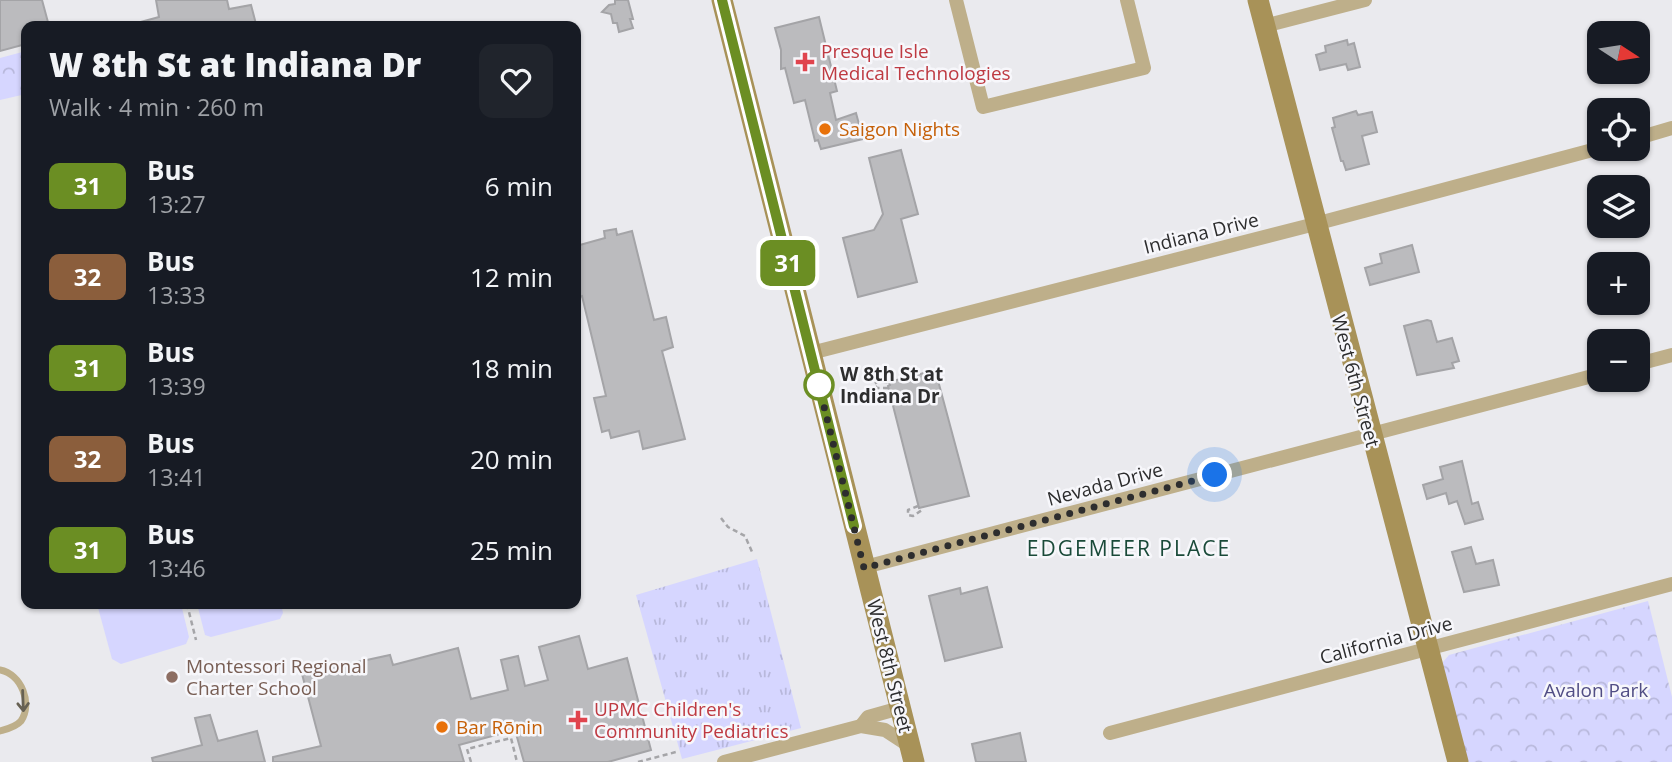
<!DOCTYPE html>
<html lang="en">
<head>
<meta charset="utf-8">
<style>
	body { margin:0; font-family:"Open Sans",sans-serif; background:#20242c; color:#f1f3f6; height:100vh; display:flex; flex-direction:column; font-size:26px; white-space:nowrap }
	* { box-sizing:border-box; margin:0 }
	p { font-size:23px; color:#9ea1a6 }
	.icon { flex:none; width:38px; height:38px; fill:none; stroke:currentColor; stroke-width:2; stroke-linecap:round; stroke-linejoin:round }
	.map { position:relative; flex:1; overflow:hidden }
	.drawer { position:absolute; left:21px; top:21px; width:560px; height:588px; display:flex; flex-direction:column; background:#171b24; border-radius:14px; box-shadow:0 2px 5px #0004 }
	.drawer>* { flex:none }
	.badge { padding:0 14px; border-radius:10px; font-size:24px; line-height:46px }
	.needle { width:46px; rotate:102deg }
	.tools { position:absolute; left:1587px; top:21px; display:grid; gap:14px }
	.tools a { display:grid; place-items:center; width:63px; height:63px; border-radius:14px; background:#171b24; box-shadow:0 2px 5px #0004; font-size:35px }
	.you { position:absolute; width:35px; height:35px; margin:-18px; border:5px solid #fff; border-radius:50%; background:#1a73e8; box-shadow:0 0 0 10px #1a73e833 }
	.map>.badge { position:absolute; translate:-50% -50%; box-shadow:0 0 0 4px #fff }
	.round { display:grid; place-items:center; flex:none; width:74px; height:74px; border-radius:14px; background:#20242c }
	.overview { display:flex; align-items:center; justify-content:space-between; height:119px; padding:0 28px }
	h1 { font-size:33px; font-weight:800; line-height:52px }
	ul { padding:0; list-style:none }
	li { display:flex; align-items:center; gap:21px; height:91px; padding:0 28px }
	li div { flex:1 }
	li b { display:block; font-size:26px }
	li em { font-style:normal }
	li .badge { min-width:77px; font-weight:700; text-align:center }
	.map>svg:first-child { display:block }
	.grass { fill:url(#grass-tufts) }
	.forest { fill:url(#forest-crowns) }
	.pitch { fill:#d6d6ff }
	.building { fill:#bbbbbe; stroke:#a4a4a7; stroke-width:2 }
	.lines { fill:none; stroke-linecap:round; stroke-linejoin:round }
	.path { stroke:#a5a5a8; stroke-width:2.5; stroke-dasharray:5 3.5; stroke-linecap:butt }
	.lane { stroke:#beaf8a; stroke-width:7 }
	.street { stroke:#beaf8a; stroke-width:14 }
	.secondary { stroke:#a89258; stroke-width:21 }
	.oneway { stroke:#676153 }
	.line-casing { stroke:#fff; stroke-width:16 }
	.line { stroke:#6b8e23; stroke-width:10 }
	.walk { stroke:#2d2d2e; stroke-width:7; stroke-dasharray:0 12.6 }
	.health-dot { fill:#e0444e; stroke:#f7f7fb; stroke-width:2.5 }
	.food-dot { fill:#e8710a; stroke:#f7f7fb; stroke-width:2.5 }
	.stop-dot { fill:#fff; stroke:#6b8e23; stroke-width:3.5 }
	.education-dot { fill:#8d6e63; stroke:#f7f7fb; stroke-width:2.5 }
	.labels { text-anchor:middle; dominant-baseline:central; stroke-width:5; stroke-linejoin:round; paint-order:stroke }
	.health-label { font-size:19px; fill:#be3a42; stroke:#f7f7fb; text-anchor:start }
	.food-label { font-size:19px; fill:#c56008; stroke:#f7f7fb; text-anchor:start }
	.street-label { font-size:19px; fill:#2d2d2e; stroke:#f7f7fb }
	.stop-label { font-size:19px; font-weight:bold; fill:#2d2d2e; stroke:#f7f7fb; text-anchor:start }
	.education-label { font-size:19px; fill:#785e54; stroke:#f7f7fb; text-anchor:start }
	.park-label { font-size:19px; fill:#514e85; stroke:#f7f7fb }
	.neighbourhood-label { font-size:21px; letter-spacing:2px; fill:#1a4a39; stroke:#f7f7fb }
</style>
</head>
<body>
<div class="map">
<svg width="1672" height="762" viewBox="0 0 1672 762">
	<defs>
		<pattern id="grass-tufts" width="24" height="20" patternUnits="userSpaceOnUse" patternTransform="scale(1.75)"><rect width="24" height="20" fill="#d6d6ff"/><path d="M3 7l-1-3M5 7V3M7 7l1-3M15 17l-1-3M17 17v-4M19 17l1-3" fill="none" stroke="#b8b8db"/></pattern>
		<pattern id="forest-crowns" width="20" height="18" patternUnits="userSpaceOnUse" patternTransform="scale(1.75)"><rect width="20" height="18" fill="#d6d6ff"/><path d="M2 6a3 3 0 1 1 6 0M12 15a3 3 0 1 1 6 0" fill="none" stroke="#b8b8db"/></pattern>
	</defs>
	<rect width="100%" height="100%" fill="#eaeaee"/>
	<polygon class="grass" points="757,559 801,728 682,759 636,595"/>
	<g class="forest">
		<polygon points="26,51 26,94 0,100 0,58"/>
		<polygon points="1648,601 1672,697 1672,762 1466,762 1442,666 1443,662 1449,655"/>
	</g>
	<g class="pitch">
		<polygon points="97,604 181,604 189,637 186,644 121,664 112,659"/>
		<polygon points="197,604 281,604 283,613 280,619 211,637 205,635"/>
	</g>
	<g class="building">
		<polygon points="0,0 42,0 49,26 26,26 26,44 0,51"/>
		<polygon points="156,0 227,0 229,9 251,5 256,24 248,26 138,26 137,23 159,17"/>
		<polygon points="615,0 628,0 633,19 630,19 633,28 619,32 617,23 613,23 611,14 602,12 609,5 615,4"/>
		<polygon points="819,17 837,91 830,93 836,120 856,113 863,139 821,149 818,140 815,141 805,100 794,103 785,68 781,69 781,50 775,28"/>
		<polygon points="1347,40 1348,45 1354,43 1360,67 1348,70 1346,64 1320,70 1316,55 1326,52 1325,46"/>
		<polygon points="1356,111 1358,115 1372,112 1377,132 1362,136 1369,164 1346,170 1343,161 1341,161 1332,128 1335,127 1333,118"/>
		<polygon points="901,150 918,214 901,219 917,282 858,297 843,238 874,230 883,214 869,158"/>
		<polygon points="616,229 617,235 632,231 654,320 666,317 673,347 662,351 685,439 643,449 639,431 611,438 609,430 602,432 594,398 606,396 582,296 576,298 576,246 605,238 604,231"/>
		<polygon points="1412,245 1419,272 1370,285 1365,268 1382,263 1380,254"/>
		<polygon points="1427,320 1431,321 1437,342 1452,338 1459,361 1452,363 1454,368 1417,375 1404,326"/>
		<polygon points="932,371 933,374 936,373 969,496 919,508 888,386 890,385 889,382"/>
		<polygon points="1462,461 1472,504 1478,502 1483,519 1465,524 1457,501 1449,504 1446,493 1427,499 1423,485 1443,479 1440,467"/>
		<polygon points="1471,547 1476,564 1493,560 1499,585 1464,592 1452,552"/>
		<polygon points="987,587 1002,647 945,661 929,596 960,588 961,594"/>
		<polygon points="579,636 588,669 627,658 651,750 608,762 524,762 515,730 459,745 464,762 273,762 273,757 321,746 302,674 390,655 393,665 458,648 471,699 508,690 501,660 518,656 525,686 548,680 539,647"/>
		<polygon points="210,715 218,741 257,731 265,762 153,762 152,758 202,745 195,718"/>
		<polygon points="1020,733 1026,762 976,762 972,744"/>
	</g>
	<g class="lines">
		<g class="path">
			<polyline points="888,388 877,388 874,384 879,381 889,383"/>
			<polyline points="918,506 908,510 908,515 913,516 922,510"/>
			<polyline points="721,518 728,527 745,536 753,554"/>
			<polyline points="187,604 196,640"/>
			<polyline points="471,762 467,749 511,738 517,762"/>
			<polyline points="638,762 676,752"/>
		</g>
		<path class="lane" d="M0,670c21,4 33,33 21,51 -5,6 -14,8 -21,10"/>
		<g class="street">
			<polyline points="956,0 983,107 1144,68 1127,0"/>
			<polyline points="1264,26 1365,0"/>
			<polyline points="1638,138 1672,128"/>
			<polyline points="811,353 1315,224 1600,148"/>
			<polyline points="1638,364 1672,355"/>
			<polyline points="865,567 1600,374"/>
			<polyline points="861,726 868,717 900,708"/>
			<polyline points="1110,733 1672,584"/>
			<polyline points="724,762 861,726 885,730 911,747"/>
		</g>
		<g class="secondary">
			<polyline points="722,0 914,762"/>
			<polyline points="1258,0 1458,762"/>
		</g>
	</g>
	<defs><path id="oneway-shaft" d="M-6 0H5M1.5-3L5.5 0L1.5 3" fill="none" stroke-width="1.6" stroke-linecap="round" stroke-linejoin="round" transform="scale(1.75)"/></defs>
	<use class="oneway" href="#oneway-shaft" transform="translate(23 701) rotate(88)"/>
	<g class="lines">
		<defs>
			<polyline id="line" points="722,0 854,526"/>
		</defs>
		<use href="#line" class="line-casing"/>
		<use href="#line" class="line"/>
		<polyline class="walk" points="819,385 817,378 864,568 1215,475"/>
	</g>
	<g class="health-dot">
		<path d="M801.5 51.5h7v7h7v7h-7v7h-7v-7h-7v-7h7z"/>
		<path d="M574.5 709.5h7v7h7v7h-7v7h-7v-7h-7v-7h7z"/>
	</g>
	<g class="food-dot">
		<circle cx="825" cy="129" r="7"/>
		<circle cx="442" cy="727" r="7"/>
	</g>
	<circle class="stop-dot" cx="819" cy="385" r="14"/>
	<circle class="education-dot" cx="172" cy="677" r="7"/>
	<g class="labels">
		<g class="health-label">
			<text x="821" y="51">Presque Isle<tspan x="821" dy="22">Medical Technologies</tspan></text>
			<text x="594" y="709">UPMC Children's<tspan x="594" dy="22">Community Pediatrics</tspan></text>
		</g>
		<g class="food-label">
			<text x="839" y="129">Saigon Nights</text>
			<text x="456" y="727">Bar Rōnin</text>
		</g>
		<g class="street-label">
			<text transform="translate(1201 233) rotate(-14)">Indiana Drive</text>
			<text transform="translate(1356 381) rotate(75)">West 6th Street</text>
			<text transform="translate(1105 484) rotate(-15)">Nevada Drive</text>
			<text transform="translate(1386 640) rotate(-15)">California Drive</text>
			<text transform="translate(890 666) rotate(76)">West 8th Street</text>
		</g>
		<g class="stop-label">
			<text x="840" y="374">W 8th St at<tspan x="840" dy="22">Indiana Dr</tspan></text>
		</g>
		<g class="education-label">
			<text x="186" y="666">Montessori Regional<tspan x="186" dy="22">Charter School</tspan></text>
		</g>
		<g class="park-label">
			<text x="1596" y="690">Avalon Park</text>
		</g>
		<g class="neighbourhood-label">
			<text x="1129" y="548">EDGEMEER PLACE</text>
		</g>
	</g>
</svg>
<div class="tools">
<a><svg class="needle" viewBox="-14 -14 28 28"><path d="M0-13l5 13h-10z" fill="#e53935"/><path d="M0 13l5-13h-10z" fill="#9ea1a6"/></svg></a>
<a><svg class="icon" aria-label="locate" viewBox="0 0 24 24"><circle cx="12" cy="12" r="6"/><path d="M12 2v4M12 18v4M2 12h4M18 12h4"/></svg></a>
<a><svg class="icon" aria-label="layers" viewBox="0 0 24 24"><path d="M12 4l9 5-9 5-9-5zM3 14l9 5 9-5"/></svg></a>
<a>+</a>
<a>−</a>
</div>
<div class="you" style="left:1215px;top:475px"></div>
<b class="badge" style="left:788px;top:263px;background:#6b8e23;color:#fff">31</b>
<section class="drawer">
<div class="overview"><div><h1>W 8th St at Indiana Dr</h1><p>Walk · 4 min · 260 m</p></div><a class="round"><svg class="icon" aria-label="heart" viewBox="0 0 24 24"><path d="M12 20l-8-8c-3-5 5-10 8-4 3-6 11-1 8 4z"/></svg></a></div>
<ul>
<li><span class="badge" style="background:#6b8e23;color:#fff">31</span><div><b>Bus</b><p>13:27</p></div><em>6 min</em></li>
<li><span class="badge" style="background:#8b5e3c;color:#fff">32</span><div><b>Bus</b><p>13:33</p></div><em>12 min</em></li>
<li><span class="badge" style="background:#6b8e23;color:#fff">31</span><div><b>Bus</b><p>13:39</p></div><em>18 min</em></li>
<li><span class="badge" style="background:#8b5e3c;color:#fff">32</span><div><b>Bus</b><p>13:41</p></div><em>20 min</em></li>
<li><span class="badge" style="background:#6b8e23;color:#fff">31</span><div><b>Bus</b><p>13:46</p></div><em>25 min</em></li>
</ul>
</section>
</div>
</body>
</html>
